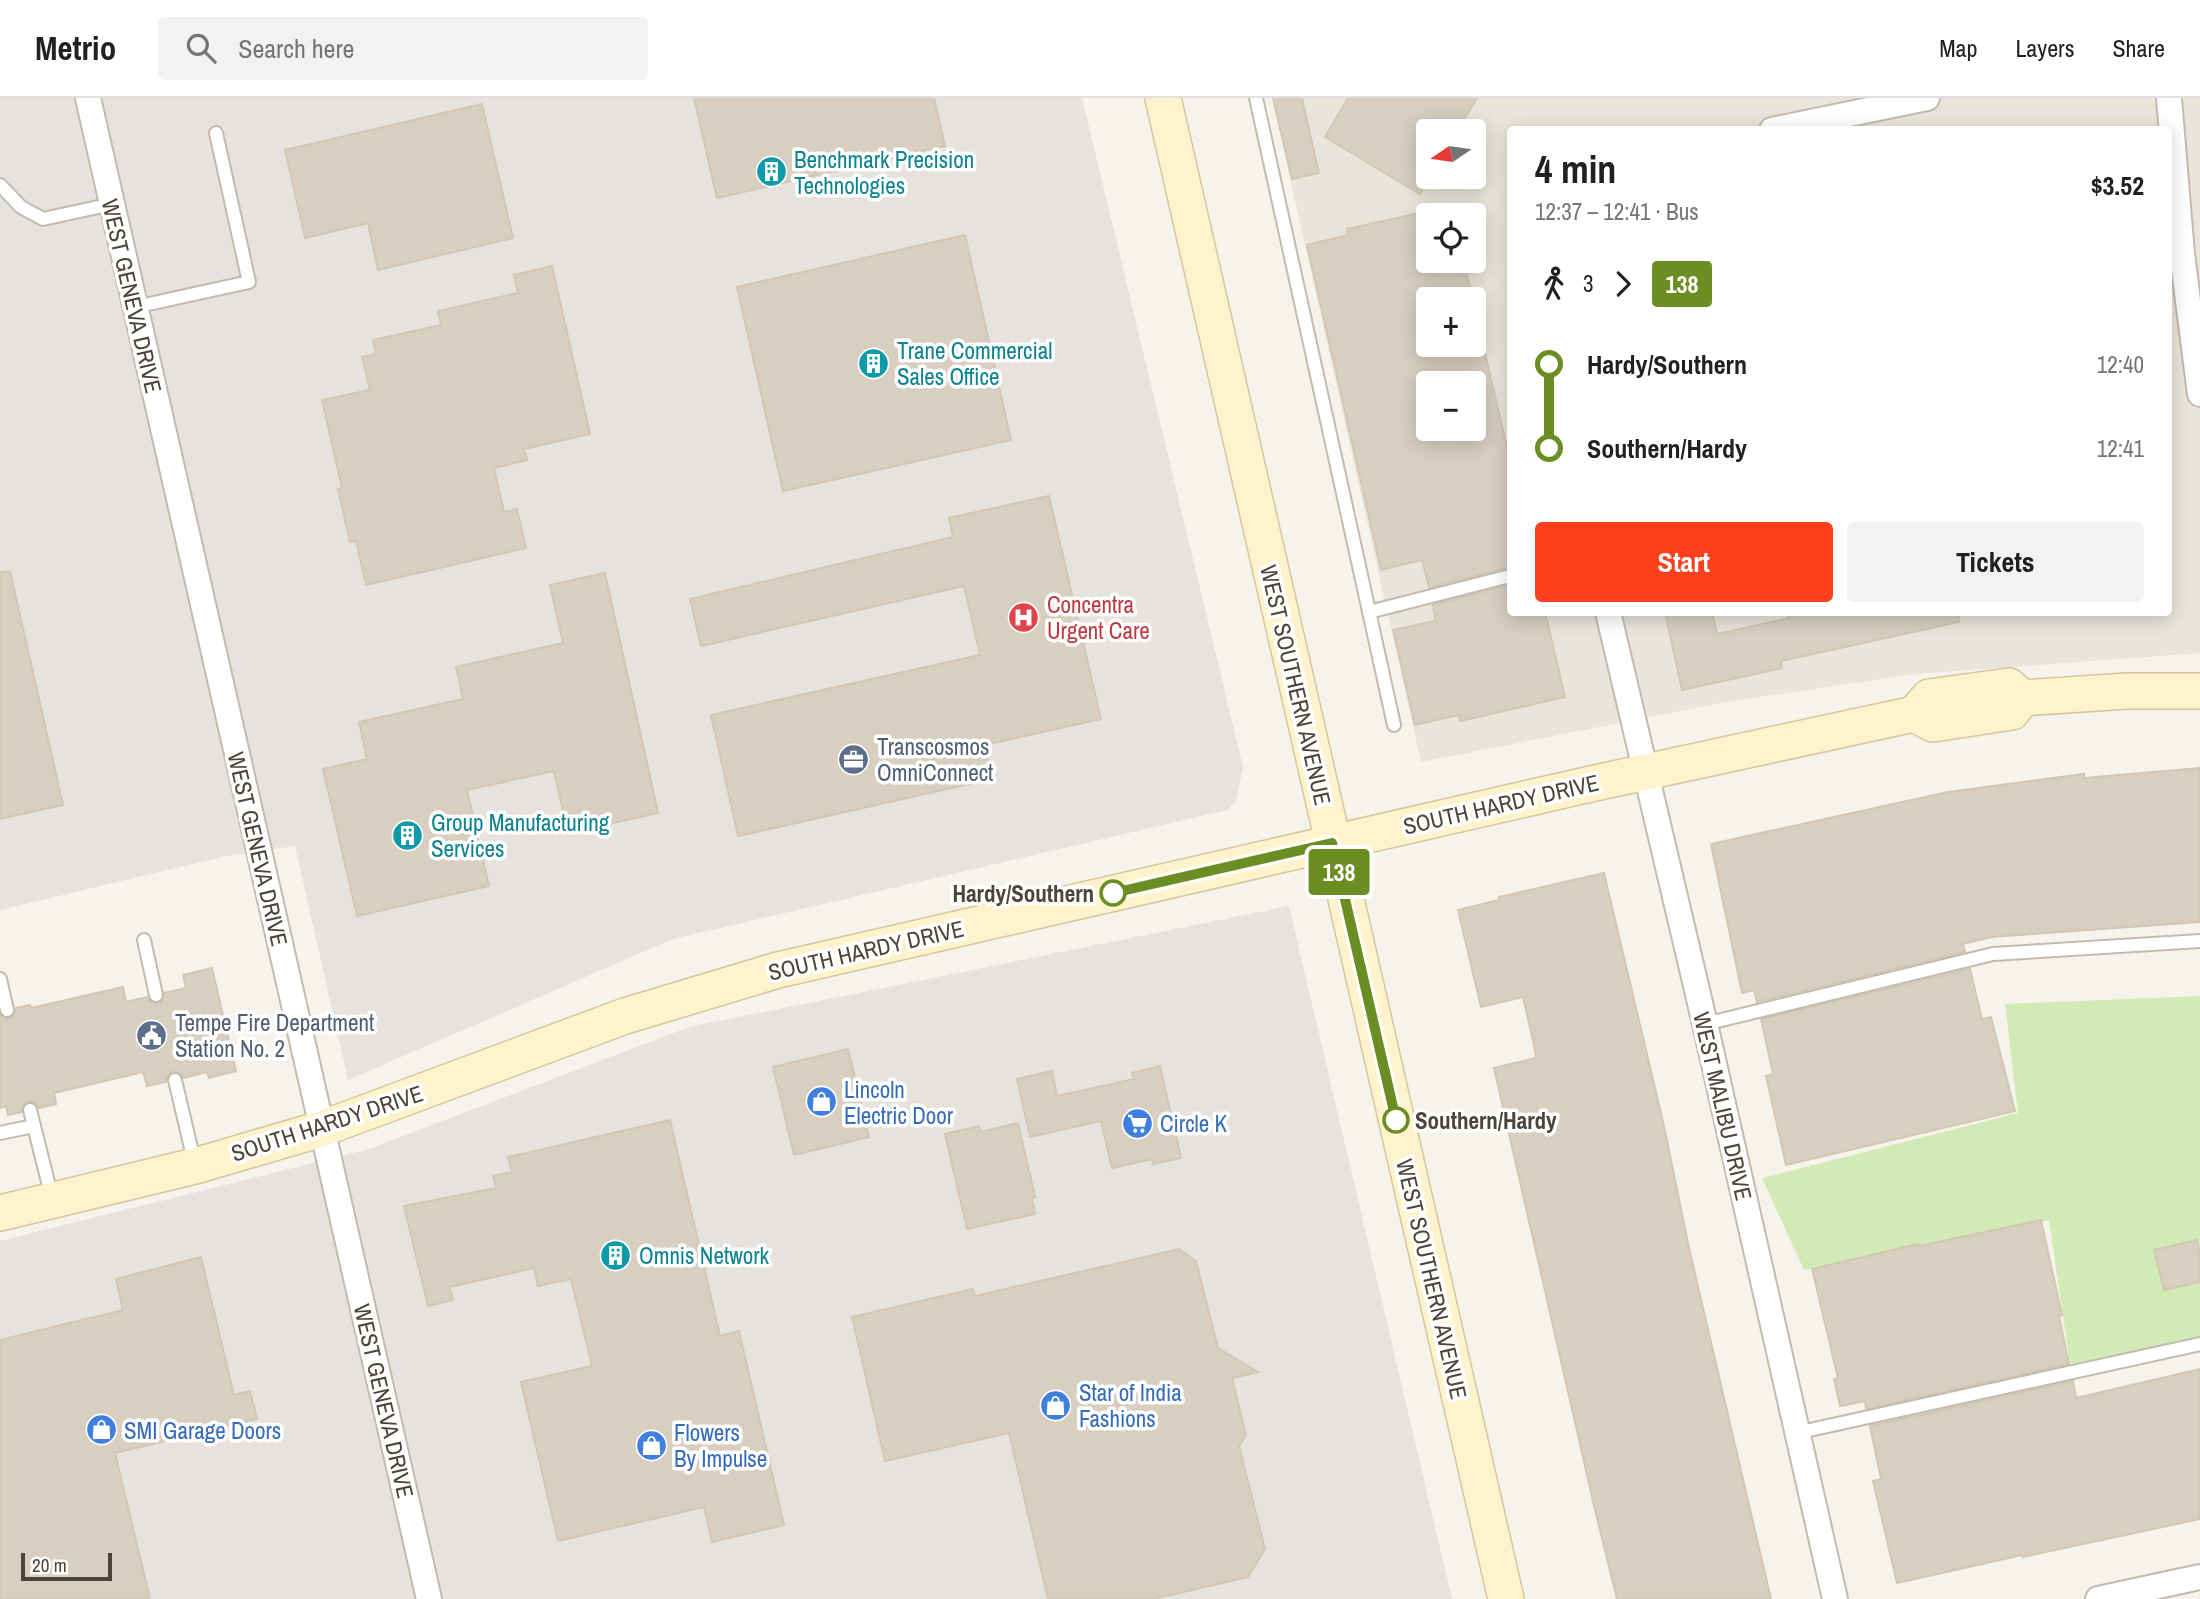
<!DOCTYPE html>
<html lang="en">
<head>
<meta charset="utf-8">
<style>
	body { margin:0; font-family:"Archivo Narrow",sans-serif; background:#f2f2f2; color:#202124; height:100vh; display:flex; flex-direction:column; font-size:26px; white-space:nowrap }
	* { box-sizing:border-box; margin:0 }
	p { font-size:23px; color:#757577 }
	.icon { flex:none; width:38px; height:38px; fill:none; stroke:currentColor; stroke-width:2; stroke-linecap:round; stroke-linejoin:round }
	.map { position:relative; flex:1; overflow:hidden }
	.sheet { position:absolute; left:1507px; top:28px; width:665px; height:490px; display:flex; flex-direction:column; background:#fff; border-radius:7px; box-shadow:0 4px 18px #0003 }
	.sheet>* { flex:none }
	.badge { padding:0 14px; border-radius:5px; font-size:24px; line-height:46px }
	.needle { width:46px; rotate:257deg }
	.tools { position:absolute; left:1416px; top:21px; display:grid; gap:14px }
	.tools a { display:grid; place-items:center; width:70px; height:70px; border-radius:7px; background:#fff; box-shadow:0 4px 18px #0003; font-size:35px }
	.scale { position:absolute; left:21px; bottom:18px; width:91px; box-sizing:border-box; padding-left:7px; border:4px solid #4b4439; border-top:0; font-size:19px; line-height:24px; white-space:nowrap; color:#4b4439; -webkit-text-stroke:5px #fff; paint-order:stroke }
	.map>.badge { position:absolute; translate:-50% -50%; box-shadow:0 0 0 4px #fff }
	.legs { display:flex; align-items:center; gap:10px; height:77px; padding:0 28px; font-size:23px }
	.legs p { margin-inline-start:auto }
	.head { display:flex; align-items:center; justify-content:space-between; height:119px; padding:0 28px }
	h1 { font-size:38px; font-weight:700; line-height:52px }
	.primary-button { display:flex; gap:14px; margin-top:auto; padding:14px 28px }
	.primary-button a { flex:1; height:80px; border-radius:7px; background:#fc3f1d; color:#fff; font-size:28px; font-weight:700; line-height:80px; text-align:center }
	.primary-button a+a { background:#f2f2f2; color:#202124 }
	ul { padding:0 28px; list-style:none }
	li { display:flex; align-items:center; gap:24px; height:84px; font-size:26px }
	li i { display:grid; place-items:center; width:10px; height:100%; margin:0 9px; background:currentColor }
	li i::after { content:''; width:18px; height:18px; margin:-9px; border:5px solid; border-radius:50%; background:#fff }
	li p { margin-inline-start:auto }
	li:first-child i { background:linear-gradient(#0000 50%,currentColor 0) }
	li:last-child i { background:linear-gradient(currentColor 50%,#0000 0) }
	header { display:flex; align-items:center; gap:42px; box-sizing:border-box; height:98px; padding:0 35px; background:#fff; border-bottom:2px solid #e0e0e0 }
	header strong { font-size:33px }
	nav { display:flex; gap:38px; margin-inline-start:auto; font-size:24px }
	.search { width:490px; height:63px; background:#f2f2f2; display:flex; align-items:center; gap:18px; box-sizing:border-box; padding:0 24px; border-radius:7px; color:#757577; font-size:26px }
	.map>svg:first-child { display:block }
	.residential { fill:#eae5da; fill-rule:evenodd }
	.industrial { fill:#e6e2dd }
	.green { fill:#d2eab5 }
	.building { fill:#d8cfc1; stroke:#d3c7b4; stroke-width:2; fill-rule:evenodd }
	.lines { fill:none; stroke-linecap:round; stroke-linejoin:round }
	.lane-casing { stroke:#c2bbae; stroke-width:16 }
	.street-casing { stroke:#c2bbae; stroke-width:28 }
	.secondary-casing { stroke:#d6c79b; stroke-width:38 }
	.lane { stroke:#fff; stroke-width:12 }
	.street { stroke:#fff; stroke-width:24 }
	.secondary { stroke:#fff3cd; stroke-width:35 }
	.line-1-casing { stroke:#fff; stroke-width:16 }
	.line-1 { stroke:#6b8e23; stroke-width:10 }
	.stop-1-dot { fill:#fff; stroke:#6b8e23; stroke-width:3.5 }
	.labels { text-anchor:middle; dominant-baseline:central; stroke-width:7; stroke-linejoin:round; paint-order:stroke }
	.culture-label { font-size:23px; fill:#0d838f; stroke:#fff; text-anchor:start }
	.street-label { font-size:23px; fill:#4b4439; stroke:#fff }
	.health-label { font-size:23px; fill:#be3a42; stroke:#fff; text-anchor:start }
	.service-label { font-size:23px; fill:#4e5e75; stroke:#fff; text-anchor:start }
	.stop-label { font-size:23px; font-weight:bold; fill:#4b4439; stroke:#fff; text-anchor:end }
	.shop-label { font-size:23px; fill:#366cbe; stroke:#fff; text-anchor:start }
</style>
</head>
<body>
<header>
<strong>Metrio</strong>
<div class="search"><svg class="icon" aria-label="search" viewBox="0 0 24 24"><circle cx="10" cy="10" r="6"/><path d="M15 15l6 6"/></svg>Search here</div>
<nav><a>Map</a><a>Layers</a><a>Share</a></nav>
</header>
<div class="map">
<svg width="2200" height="1501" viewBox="0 0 2200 1501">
	<rect width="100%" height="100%" fill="#f6f3ec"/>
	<path class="residential" d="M1272,0h928v555l-283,21 -185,27 -311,61zM1510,32h658v482h-658zM1428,33h46v46h-46zM1428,117h46v46h-46zM1428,201h46v46h-46zM1428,285h46v46h-46z"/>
	<g class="industrial">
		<polygon points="0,0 1082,0 1243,669 1236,703 1227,712 673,841 348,982 295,748 226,758 0,812"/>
		<polygon points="1289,808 1452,1501 0,1501 0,1143 369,1051 689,929"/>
	</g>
	<polygon class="green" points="2200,898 2200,1241 2070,1266 2049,1122 1804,1172 1762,1080 2018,1015 2005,906"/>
	<g class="building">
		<polygon points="694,0 934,0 945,48 717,100"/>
		<polygon points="1273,0 1302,0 1319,75 1292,81"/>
		<polygon points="1348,0 1477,0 1457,33 1428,33 1428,82 1420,96 1325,39"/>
		<polygon points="482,6 513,140 378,172 368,125 305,140 285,52"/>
		<path d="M1428,113v50h36l8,38h-44v46h55l27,115v107l-81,21 -7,-28 -41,10 -74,-325 41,-10 -1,-6zM1428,285h46v46h-46z"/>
		<polygon points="965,137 1011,342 783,393 737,189"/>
		<polygon points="552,168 590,336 524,351 527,362 494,370 504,414 517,411 526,450 366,487 356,443 350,444 338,391 342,390 322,302 370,292 362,259 376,256 373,242 441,227 438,213 518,195 514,177"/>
		<polygon points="1049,398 1101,621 985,647 992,681 738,738 711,617 980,557 964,488 701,548 690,501 953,439 949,420"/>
		<polygon points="10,473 63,707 0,721 0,474"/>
		<polygon points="605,475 658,715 568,735 554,673 467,692 489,788 357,818 323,671 367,661 359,624 463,601 456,569 563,545 550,487"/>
		<polygon points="1510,487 1510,514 1545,514 1565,599 1460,623 1459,617 1415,627 1393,532 1435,523 1433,507"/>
		<polygon points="1665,514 1712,514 1717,536 1789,520 1788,514 1958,514 1959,524 1781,563 1782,570 1682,592"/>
		<polygon points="2200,670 2200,824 1991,839 1963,846 1965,854 1757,904 1754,892 1742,895 1711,746 1948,694 2084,676 2084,680"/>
		<polygon points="1604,775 1664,1028 1689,1150 1771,1501 1617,1501 1596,1416 1494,970 1536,960 1534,947 1523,899 1481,909 1458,812 1499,802 1499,799"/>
		<polygon points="212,870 236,973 209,980 207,974 183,980 181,976 174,973 169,976 166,984 147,988 143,974 54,995 56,1006 39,1010 36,1005 29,1003 23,1006 22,1014 8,1017 6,1008 0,1010 0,917 8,921 13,918 16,910 30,907 31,910 123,889 126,904 147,899 150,903 157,906 162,903 164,895 186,890 183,877"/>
		<polygon points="1970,871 1982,921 1991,919 2015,1013 1786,1067 1766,978 1773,976 1761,921"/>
		<polygon points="848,951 869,1039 794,1057 773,969"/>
		<polygon points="1160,968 1181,1060 1153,1066 1152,1061 1112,1070 1101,1023 1030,1039 1017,981 1052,973 1057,998 1134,981 1132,975"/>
		<polygon points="670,1022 720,1238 739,1233 784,1427 712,1444 704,1409 558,1443 521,1284 592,1268 571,1181 538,1188 534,1170 450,1189 453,1202 428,1208 404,1108 496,1090 493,1078 512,1074 508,1059"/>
		<polygon points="1018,1025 1035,1099 1032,1100 1035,1116 967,1131 945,1036 979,1028 980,1034"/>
		<polygon points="2041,1122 2062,1217 2059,1218 2069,1266 1866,1311 1865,1303 1840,1308 1834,1281 1838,1280 1812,1171 1918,1146 1919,1148"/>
		<polygon points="2197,1142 2200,1155 2200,1184 2164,1192 2154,1152"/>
		<polygon points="1179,1151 1196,1163 1218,1250 1258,1274 1232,1280 1246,1337 1239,1348 1265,1451 1248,1479 1153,1501 1048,1501 1009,1335 885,1363 852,1219 973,1191 975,1198"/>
		<polygon points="201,1159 234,1297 250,1293 257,1321 115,1355 150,1501 0,1501 0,1242 123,1212 116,1181"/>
		<polygon points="2200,1271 2200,1421 2023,1459 2022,1457 1897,1485 1873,1383 1881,1381 1870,1328 2073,1283 2076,1300"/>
	</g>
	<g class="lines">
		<defs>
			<g id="lane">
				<polyline points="1256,0 1394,627"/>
				<polyline points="0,87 21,109 43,121 112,106"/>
				<polyline points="135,209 249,184 216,35"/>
				<polyline points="1369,514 1510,478"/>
				<polyline points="144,842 156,897"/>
				<polyline points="0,881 7,912"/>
				<polyline points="1705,926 1993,856 2200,843"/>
				<polyline points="175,982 195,1067"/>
				<polyline points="30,1012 52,1100"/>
				<polyline points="0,1035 34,1028"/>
				<polyline points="1796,1335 2200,1246"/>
			</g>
			<g id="street">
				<polyline points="88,0 429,1501"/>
				<polyline points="2169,0 2182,156 2200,296"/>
				<polyline points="1772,32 1927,0"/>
				<polyline points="1608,514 1705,926 1835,1501"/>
				<polyline points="2098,1501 2200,1479"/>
			</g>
			<g id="secondary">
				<polyline points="1163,0 1506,1501"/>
				<polyline points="1914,616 1933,626 2012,614 2022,600"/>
				<polyline points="0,1115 195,1068 321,1031 625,918 778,872 1586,687 1914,616 1929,599 2009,588 2022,600 2127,593 2200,593"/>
			</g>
		</defs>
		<use href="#lane" class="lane-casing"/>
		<use href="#street" class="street-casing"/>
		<use href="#secondary" class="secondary-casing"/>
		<use href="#lane" class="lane"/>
		<use href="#street" class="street"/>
		<use href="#secondary" class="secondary"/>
	</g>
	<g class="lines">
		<defs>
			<polyline id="line-1" points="1113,795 1332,745 1396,1022"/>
		</defs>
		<use href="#line-1" class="line-1-casing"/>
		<use href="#line-1" class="line-1"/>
	</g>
	<defs>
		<symbol id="building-disc" viewBox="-11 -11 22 22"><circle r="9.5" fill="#0f9aa8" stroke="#fff"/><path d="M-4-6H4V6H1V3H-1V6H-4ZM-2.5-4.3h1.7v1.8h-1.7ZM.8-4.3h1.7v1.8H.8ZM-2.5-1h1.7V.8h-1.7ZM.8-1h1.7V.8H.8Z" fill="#fff"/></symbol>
		<symbol id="hospital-disc" viewBox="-11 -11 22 22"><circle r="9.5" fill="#e0444e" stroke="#fff"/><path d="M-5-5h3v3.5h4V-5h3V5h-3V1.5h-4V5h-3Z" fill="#fff"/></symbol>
		<symbol id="office-disc" viewBox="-11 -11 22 22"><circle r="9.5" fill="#5c6f8a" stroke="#fff"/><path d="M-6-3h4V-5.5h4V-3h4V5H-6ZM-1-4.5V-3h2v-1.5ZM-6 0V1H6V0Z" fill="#fff"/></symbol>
		<symbol id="civic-disc" viewBox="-11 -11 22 22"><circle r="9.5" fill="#5c6f8a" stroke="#fff"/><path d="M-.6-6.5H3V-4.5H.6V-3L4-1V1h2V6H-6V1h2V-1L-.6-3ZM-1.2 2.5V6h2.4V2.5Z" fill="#fff"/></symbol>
		<symbol id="shop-disc" viewBox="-11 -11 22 22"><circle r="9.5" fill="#3f7fe0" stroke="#fff"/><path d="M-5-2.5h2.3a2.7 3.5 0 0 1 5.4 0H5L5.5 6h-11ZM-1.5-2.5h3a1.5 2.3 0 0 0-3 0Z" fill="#fff"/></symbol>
		<symbol id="supermarket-disc" viewBox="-11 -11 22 22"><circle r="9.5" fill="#3f7fe0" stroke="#fff"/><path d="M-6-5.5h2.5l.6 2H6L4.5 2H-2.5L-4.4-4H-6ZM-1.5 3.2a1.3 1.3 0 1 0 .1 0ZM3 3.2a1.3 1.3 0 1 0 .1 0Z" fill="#fff"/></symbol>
	</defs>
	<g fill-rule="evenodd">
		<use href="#building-disc" x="754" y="56" width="35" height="35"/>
		<use href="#building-disc" x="856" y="248" width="35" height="35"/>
		<use href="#hospital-disc" x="1006" y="502" width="35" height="35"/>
		<use href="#office-disc" x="836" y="644" width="35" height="35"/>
		<use href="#building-disc" x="390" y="720" width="35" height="35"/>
		<use href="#civic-disc" x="134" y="920" width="35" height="35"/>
		<use href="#shop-disc" x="804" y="986" width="35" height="35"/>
		<use href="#supermarket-disc" x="1120" y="1008" width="35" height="35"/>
		<use href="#building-disc" x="598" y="1140" width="35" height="35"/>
		<use href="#shop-disc" x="1038" y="1290" width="35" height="35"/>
		<use href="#shop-disc" x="84" y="1314" width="35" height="35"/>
		<use href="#shop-disc" x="634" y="1330" width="35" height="35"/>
	</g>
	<g class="stop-1-dot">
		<circle cx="1113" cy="795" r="12"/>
		<circle cx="1396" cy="1022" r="12"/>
	</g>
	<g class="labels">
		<g class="culture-label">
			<text x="794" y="61">Benchmark Precision<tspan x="794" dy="26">Technologies</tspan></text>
			<text x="897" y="252">Trane Commercial<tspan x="897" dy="26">Sales Office</tspan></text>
			<text x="431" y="724">Group Manufacturing<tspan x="431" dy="26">Services</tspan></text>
			<text x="639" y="1157">Omnis Network</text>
		</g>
		<g class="street-label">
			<text transform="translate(132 198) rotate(77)">WEST GENEVA DRIVE</text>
			<text transform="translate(1296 587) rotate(77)">WEST SOUTHERN AVENUE</text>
			<text transform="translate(1501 706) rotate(-13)">SOUTH HARDY DRIVE</text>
			<text transform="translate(258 751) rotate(77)">WEST GENEVA DRIVE</text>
			<text transform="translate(866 852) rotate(-13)">SOUTH HARDY DRIVE</text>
			<text transform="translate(1723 1008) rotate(77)">WEST MALIBU DRIVE</text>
			<text transform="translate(327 1025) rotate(-18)">SOUTH HARDY DRIVE</text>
			<text transform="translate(1432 1181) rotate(77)">WEST SOUTHERN AVENUE</text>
			<text transform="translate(384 1303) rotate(77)">WEST GENEVA DRIVE</text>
		</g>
		<g class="health-label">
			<text x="1047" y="506">Concentra<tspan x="1047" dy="26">Urgent Care</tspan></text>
		</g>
		<g class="service-label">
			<text x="877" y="648">Transcosmos<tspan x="877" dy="26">OmniConnect</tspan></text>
			<text x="175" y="924">Tempe Fire Department<tspan x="175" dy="26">Station No. 2</tspan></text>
		</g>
		<g class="stop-label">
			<text x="1094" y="795">Hardy/Southern</text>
			<text x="1415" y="1022" text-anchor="start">Southern/Hardy</text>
		</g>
		<g class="shop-label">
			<text x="844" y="991">Lincoln<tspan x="844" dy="26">Electric Door</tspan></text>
			<text x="1160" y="1025">Circle K</text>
			<text x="1079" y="1294">Star of India<tspan x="1079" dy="26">Fashions</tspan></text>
			<text x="124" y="1332">SMI Garage Doors</text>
			<text x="674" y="1334">Flowers<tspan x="674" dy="26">By Impulse</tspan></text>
		</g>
	</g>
</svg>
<div class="tools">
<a><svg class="needle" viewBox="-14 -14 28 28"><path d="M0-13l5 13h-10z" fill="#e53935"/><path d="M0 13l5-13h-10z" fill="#757577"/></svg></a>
<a><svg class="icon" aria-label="locate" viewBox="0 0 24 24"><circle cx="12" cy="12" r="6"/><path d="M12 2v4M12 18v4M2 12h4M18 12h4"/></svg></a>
<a>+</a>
<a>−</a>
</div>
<div class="scale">20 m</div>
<b class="badge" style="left:1339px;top:774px;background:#6b8e23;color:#fff">138</b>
<section class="sheet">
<div class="head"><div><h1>4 min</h1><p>12:37 – 12:41 · Bus</p></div><b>$3.52</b></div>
<div class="legs"><svg class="icon" aria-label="walk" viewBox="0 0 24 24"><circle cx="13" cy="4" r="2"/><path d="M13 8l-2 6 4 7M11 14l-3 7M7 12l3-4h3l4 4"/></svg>3<svg class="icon" aria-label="forward" viewBox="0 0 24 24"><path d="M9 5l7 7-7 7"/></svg><b class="badge" style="background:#6b8e23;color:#fff">138</b></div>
<ul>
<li><i style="color:#6b8e23"></i><b>Hardy/Southern</b><p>12:40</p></li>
<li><i style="color:#6b8e23"></i><b>Southern/Hardy</b><p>12:41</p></li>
</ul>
<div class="primary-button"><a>Start</a><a>Tickets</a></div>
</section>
</div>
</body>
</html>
